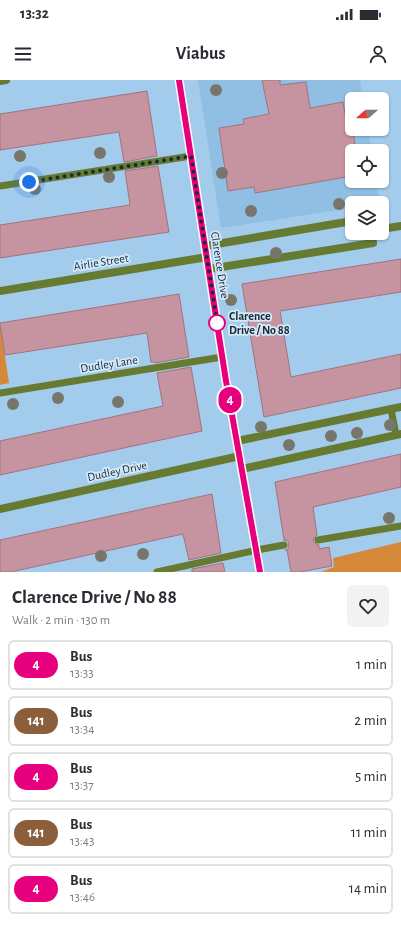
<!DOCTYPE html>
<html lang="en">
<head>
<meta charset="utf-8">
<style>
	body { margin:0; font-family:"Alegreya Sans",sans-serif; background:#f2f2f3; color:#2b2b33; height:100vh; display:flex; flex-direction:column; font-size:15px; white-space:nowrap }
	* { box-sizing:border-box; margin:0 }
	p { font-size:13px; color:#7c7c81 }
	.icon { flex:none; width:22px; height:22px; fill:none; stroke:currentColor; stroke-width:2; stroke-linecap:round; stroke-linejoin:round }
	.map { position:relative; height:492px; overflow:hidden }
	.sheet { display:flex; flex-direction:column; background:#fff; flex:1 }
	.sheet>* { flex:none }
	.badge { padding:0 8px; border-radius:13px; font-size:14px; line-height:26px }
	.needle { width:26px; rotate:249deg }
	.tools { position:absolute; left:345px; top:12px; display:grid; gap:8px }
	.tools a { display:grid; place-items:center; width:44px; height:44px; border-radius:6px; background:#fff; box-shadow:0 1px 3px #0004; font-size:20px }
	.you { position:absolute; width:20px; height:20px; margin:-10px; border:3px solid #fff; border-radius:50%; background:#1a73e8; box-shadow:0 0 0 6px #1a73e833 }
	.map>.badge { position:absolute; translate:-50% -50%; box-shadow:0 0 0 2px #fff }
	.round { display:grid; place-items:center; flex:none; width:42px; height:42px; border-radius:6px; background:#f2f2f3 }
	.overview { display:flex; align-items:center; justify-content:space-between; height:68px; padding:0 12px }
	h1 { font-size:19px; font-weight:700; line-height:30px }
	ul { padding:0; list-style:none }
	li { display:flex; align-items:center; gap:12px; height:50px; margin:0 8px 6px; padding:0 4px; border:2px solid #e1e1e2; border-radius:6px }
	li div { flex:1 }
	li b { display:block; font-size:15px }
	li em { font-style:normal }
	li .badge { min-width:44px; font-weight:700; text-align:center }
	.status { display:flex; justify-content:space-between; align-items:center; height:28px; padding:0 20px; background:#fff; direction:ltr }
	.status svg { height:11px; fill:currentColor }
	header { display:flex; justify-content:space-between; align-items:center; height:52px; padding:0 12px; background:#fff; font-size:18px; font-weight:700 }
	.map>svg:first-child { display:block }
	.built { fill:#90bfe3 }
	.green { fill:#d68839 }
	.building { fill:#c694a0; stroke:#a3727e }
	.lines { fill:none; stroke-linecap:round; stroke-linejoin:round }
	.service { stroke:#667a31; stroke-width:7 }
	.minor { stroke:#667a31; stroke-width:8 }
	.tertiary { stroke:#667a31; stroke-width:8 }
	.tree { fill:#78756a }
	.line-casing { stroke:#fff; stroke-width:9 }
	.line { stroke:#e6007e; stroke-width:6 }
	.walk { stroke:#1a2a36; stroke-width:4; stroke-dasharray:0 7.2 }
	.stop-dot { fill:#fff; stroke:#e6007e; stroke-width:2 }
	.labels { text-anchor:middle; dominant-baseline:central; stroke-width:3.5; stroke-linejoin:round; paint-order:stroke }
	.street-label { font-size:12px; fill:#1a2a36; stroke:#d4e9fa }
	.stop-label { font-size:12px; font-weight:bold; fill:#1a2a36; stroke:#d4e9fa; text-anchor:start }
</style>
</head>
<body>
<div class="status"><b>13:32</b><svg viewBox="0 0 49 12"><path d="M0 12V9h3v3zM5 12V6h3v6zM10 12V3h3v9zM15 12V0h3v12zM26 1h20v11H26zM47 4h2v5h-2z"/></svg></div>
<header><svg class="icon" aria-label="menu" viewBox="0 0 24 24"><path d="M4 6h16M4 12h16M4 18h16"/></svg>Viabus<svg class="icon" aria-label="person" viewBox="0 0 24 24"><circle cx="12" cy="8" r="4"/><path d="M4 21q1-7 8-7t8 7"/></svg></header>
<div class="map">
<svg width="401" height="492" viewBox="0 0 401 492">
	<rect width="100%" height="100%" fill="#a2cbec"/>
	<polygon class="built" points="198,0 360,0 363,19 352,19 352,49 368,49 371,71 352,71 352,101 376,101 380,123 352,123 352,128 221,148"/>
	<g class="green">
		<polygon points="0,243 9,303 0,305"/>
		<polygon points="401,462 401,492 320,492 334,487 333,478"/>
	</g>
	<g class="building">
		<polygon points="262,0 280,0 280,5 306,2 310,28 343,22 347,44 352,44 356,71 352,71 352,96 255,113 254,107 228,111 219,48 244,44 243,39 269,34"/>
		<polygon points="147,11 157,76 124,82 119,52 0,70 0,34"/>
		<polygon points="158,86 169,152 0,178 0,145 130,125 125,91"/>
		<polygon points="401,179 401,212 280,231 291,297 401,274 401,308 264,337 242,204"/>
		<polygon points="179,214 189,277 155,283 155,282 151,282 147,253 5,275 0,243"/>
		<polygon points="191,287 202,351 0,395 0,361 163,326 157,293"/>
		<polygon points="401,374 401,407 313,427 317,455 314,458 313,461 316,464 319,465 319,469 329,467 332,486 300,492 291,492 287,470 285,470 288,469 289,464 288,461 284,460 275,402"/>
		<polygon points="212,414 221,473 189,480 183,454 11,492 0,492 0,460"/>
		<polygon points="223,483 225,492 192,492 192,489"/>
	</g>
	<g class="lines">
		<g class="service">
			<polyline points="0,106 191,76"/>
			<polyline points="0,313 222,277"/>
			<polyline points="391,329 396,355"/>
			<polyline points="318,460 401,446"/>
			<polyline points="157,492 257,470 284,465"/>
		</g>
		<g class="minor">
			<polyline points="0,1 6,0"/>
			<polyline points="382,149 401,146"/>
			<polyline points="205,166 352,141"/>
			<polyline points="209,189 373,163 372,153"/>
			<polyline points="0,211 207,177"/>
			<polyline points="237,361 401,327"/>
			<polyline points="242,389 401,354"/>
			<polyline points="0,429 240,376"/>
		</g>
		<polyline class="tertiary" points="179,0 226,301 260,492"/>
	</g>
	<g class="tree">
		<circle cx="216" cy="10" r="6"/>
		<circle cx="100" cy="73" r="6"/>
		<circle cx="20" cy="76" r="6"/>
		<circle cx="222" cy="93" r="6"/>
		<circle cx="109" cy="97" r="6"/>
		<circle cx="35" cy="109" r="6"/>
		<circle cx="339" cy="124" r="6"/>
		<circle cx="251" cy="131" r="6"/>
		<circle cx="276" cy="173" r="6"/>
		<circle cx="231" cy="220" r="6"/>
		<circle cx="58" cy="318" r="6"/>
		<circle cx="118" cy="322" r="6"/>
		<circle cx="13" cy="324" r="6"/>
		<circle cx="390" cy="345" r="6"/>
		<circle cx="261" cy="347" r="6"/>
		<circle cx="357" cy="353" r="6"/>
		<circle cx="331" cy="356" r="6"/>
		<circle cx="289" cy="365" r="6"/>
		<circle cx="389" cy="438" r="6"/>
		<circle cx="143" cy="474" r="6"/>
		<circle cx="101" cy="476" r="6"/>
	</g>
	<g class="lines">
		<defs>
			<polyline id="line" points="179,0 226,301 260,492"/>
		</defs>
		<use href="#line" class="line-casing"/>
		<use href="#line" class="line"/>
		<polyline class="walk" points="29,102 191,76 218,248 217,243"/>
	</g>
	<circle class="stop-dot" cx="217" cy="243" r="8"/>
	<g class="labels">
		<g class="street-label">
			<text transform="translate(101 182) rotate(-9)">Airlie Street</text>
			<text transform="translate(220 185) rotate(81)">Clarence Drive</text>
			<text transform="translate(109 284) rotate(-9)">Dudley Lane</text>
			<text transform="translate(117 391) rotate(-12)">Dudley Drive</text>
		</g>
		<g class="stop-label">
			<text x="229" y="236">Clarence<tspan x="229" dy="14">Drive / No 88</tspan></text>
		</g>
	</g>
</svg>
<div class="tools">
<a><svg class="needle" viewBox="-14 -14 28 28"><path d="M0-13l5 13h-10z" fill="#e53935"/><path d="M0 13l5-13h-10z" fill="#7c7c81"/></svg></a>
<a><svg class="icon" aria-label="locate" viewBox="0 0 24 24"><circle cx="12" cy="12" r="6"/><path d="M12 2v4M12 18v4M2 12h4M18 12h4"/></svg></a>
<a><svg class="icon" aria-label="layers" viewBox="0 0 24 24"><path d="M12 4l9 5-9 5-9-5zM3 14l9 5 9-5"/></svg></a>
</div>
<div class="you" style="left:29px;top:102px"></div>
<b class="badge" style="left:230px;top:320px;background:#e6007e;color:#fff">4</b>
</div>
<section class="sheet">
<div class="overview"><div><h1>Clarence Drive / No 88</h1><p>Walk · 2 min · 130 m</p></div><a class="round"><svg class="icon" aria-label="heart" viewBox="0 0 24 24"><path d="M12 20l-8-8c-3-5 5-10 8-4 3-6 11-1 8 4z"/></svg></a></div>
<ul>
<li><span class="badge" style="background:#e6007e;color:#fff">4</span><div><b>Bus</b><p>13:33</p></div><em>1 min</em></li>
<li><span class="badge" style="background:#8b5e3c;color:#fff">141</span><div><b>Bus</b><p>13:34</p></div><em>2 min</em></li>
<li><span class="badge" style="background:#e6007e;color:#fff">4</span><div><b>Bus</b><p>13:37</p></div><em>5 min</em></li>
<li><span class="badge" style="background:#8b5e3c;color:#fff">141</span><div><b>Bus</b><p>13:43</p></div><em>11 min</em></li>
<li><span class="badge" style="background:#e6007e;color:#fff">4</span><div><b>Bus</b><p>13:46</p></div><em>14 min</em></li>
</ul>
</section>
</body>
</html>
